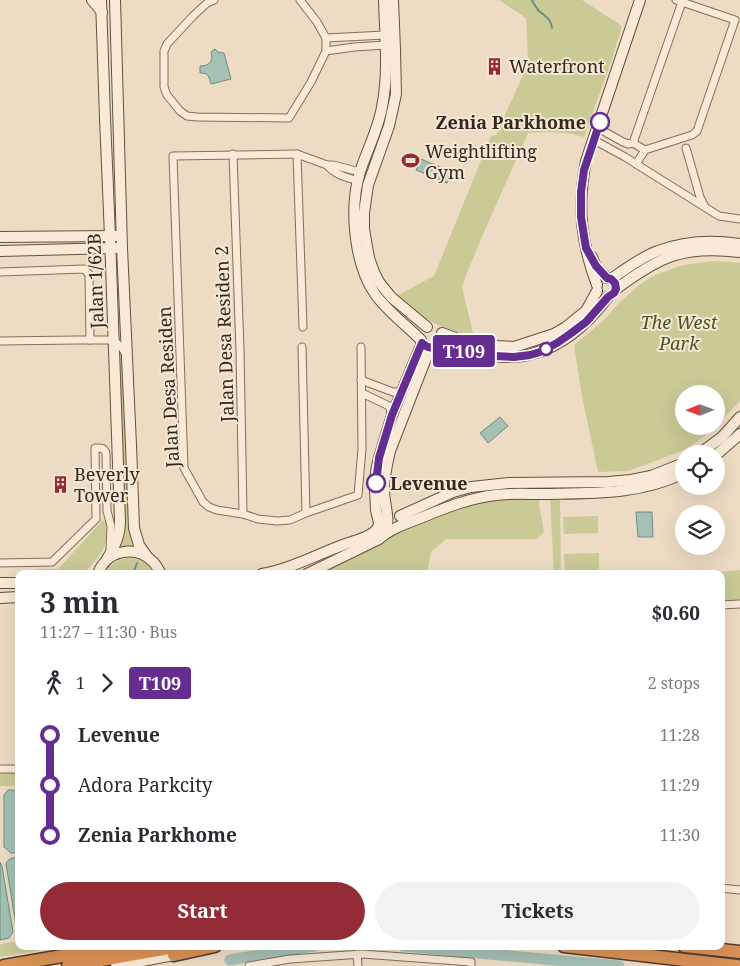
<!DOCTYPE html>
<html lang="en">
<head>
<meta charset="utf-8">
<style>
	body { margin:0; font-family:"Noto Serif",serif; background:#f2f2f3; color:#2b2b33; height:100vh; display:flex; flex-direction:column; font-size:19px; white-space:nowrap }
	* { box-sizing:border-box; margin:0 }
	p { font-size:16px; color:#7c7c81 }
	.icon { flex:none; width:28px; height:28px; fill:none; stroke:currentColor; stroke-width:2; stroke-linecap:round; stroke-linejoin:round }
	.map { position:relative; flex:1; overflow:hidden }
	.drawer { position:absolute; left:15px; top:570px; width:710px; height:380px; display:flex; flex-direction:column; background:#fff; border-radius:10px; box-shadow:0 5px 20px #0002 }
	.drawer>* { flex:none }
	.badge { padding:0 10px; border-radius:4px; font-size:18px; line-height:32px }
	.needle { width:32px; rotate:269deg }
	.tools { position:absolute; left:675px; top:385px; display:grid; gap:10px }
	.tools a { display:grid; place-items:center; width:50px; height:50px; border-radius:50%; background:#fff; box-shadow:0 5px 20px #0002; font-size:25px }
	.map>.badge { position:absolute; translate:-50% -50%; box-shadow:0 0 0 2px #fff }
	.legs { display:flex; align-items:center; gap:8px; height:55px; padding:0 25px; font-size:16px }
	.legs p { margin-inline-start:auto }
	.head { display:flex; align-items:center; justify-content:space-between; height:85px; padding:0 25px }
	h1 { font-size:28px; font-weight:700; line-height:38px }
	.action { display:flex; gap:10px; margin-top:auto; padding:10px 25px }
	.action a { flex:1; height:58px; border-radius:30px; background:#942c38; color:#fff; font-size:20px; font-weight:700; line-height:58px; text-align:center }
	.action a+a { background:#f2f2f3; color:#2b2b33 }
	ul { padding:0 25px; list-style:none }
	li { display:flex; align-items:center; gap:18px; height:50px; font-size:19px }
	li i { display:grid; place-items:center; width:8px; height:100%; margin:0 6px; background:currentColor }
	li i::after { content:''; width:12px; height:12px; margin:-6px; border:4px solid; border-radius:50%; background:#fff }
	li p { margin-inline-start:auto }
	li:first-child i { background:linear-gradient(#0000 50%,currentColor 0) }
	li:last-child i { background:linear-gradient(currentColor 50%,#0000 0) }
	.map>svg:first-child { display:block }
	.green { fill:#caca97 }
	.water { fill:#a5c0b5; stroke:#6c8e82 }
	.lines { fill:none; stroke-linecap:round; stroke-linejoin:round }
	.stream { stroke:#6c8e82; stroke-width:2 }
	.river { stroke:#a5c0b5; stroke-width:11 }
	.street-casing { stroke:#876d5a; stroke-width:9 }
	.secondary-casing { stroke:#684f3e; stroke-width:12 }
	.highway-casing { stroke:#543c2f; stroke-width:15 }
	.street { stroke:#f8ead6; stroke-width:7 }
	.secondary { stroke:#f8ead6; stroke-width:10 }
	.highway { stroke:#da9256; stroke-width:12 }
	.line-1-casing { stroke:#fff; stroke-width:11 }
	.line-1 { stroke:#662d91; stroke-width:8 }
	.stop-1-dot { fill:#fff; stroke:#662d91; stroke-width:2.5 }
	.labels { text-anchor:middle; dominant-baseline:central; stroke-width:4; stroke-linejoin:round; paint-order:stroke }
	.poi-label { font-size:18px; fill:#37281e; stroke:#f4e7d3; text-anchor:start }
	.stop-label { font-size:18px; font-weight:bold; fill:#37281e; stroke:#f4e7d3; text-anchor:end }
	.street-label { font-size:18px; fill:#37281e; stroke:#f4e7d3 }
	.park-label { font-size:18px; font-style:italic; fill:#4c5325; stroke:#f4e7d3 }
</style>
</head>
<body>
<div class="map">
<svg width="740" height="966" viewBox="0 0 740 966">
	<rect width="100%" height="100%" fill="#eddcc3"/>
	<g class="green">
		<path d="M499,0h83l40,26 -10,33 -28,78c-20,-6 -36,-5 -56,-4l-44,99 -18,43 -4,12 12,50c-15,-2 -39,-12 -52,-21 -8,-7 -16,-14 -24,-21l36,-19 57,-140 5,-1 29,-64 3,-13 -2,-40z"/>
		<polygon points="715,261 740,263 740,401 716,426 716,394 684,394 684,426 716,426 698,441 684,450 658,460 628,471 598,472 582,396 574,345 604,320 617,305 639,285 653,276 677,267 690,264"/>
		<polygon points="118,350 124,359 130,533 132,542 135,548 119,549 124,539"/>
		<polygon points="560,496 561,574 554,574 550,497 541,497 539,504 544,532 537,539 446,539 431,552 427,574 317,574 405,527 459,508 493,498"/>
		<polygon points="598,516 598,533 564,534 563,517"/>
		<path d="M102,521h3c7,24 -6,36 -21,52l-39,1 -10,-5h23z"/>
		<polygon points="599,553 599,570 565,572 564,554"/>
		<path d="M127,558c13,0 21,5 27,16h-50c6,-10 12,-14 23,-16z"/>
		<polygon points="740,570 740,602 721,603 721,574 695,574"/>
		<polygon points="19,770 19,786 0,786 0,771"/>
		<polygon points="19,941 19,946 66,946 0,957 0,944"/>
	</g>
	<g class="water">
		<path d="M215,49l3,3 6,1 7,26 -20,5c-2,-8 -3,-11 -11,-11v-7c9,0 14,-5 11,-14z"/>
		<polygon points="421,159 452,172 447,183 416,170"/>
		<polygon points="500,417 508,426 488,443 480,433"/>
		<polygon points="636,512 652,512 653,537 638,537"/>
		<polygon points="8,790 19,790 19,853 11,853 4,847 4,795"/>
		<path d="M19,857v77l-2,-3 -11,-67c2,-6 7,-6 13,-7z"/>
		<polygon points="0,862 2,866 13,932 9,938 0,940"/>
	</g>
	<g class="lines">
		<g class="stream">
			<path d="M532,0c2,4 4,8 7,11 6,5 13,9 13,17"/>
			<polyline points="133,574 137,563"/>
		</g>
		<g class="river">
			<polyline points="403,946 619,966"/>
			<polyline points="230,960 314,946"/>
		</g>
		<defs>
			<g id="street">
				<polyline points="214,0 207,3 193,16 167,44 164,51 164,87 167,95 180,111 187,116 197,117 289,118 311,82 326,51 326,38 317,22 300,0"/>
				<polyline points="326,38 385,35"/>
				<polyline points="326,51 354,47 386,45"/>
				<polyline points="598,128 623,142 628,144 633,143 645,150 636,164"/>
				<polyline points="594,140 625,157 719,216 740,219"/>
				<polyline points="633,143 682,2"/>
				<polyline points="686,148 700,197 705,207"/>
				<polyline points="645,150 692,135 697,131 735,20 676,0"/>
				<polyline points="233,154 240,350 243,514"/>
				<polyline points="297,154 303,327"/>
				<path d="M327,165c8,10 19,12 31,16"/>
				<polyline points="360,172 333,165 327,165 297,154 173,156 184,468 203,502 209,507 217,510 243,514 258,519 277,521 290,520 306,513 358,495 362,449 361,347"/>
				<polyline points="0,272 84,269 89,274 90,340"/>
				<polyline points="0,341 77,340 114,340 122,348 126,354"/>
				<polyline points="302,347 306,513"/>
				<polyline points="361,380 393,392 398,392 403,390"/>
				<polyline points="362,393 389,406 392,415"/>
				<path d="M0,563l52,-1 44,-43 -1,-71c5,0 9,-1 11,5l1,58 4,15 -1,24"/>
				<polyline points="721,605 740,604"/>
				<polyline points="0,769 19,769"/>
				<polyline points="721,888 740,890"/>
				<polyline points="357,954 358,966"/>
				<polyline points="249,966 290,959 362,954 471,962 471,966"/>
			</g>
			<g id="secondary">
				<polyline points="92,0 102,12"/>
				<path d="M101,0l4,118 5,118 10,285c0,15 -5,25 -13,38"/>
				<polyline points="115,0 122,248 131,445 134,528 139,545 146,555"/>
				<path d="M384,0c1,35 5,72 -2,107 -4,23 -15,43 -22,65 -11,36 -6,91 15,122 12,17 31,31 46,46"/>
				<polyline points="393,0 395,50 396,94 389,126 368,185 364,213 364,229 369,258 374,272 379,282 391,297 427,327"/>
				<polyline points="0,237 116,236"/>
				<polyline points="0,251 116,248"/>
				<polyline points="592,257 596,267 607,278"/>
				<path d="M611,279c15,-10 30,-22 47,-28 26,-10 56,-11 82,-7"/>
				<path d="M597,285c-16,-42 -20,-80 -11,-124l54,-161"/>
				<path d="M616,289c44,-33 68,-44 124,-37"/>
				<polyline points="442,333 458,339 478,343 498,346 514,347 554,334 566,327 586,311 597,291"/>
				<path d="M440,344c28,9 63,18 92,10 31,-8 57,-32 76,-57"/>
				<polyline points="699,454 722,437 740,417"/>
				<polyline points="716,455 740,434"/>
				<polyline points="400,516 453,492 471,487 509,483 608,482 631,480 651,476 684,463"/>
				<polyline points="378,528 379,523 376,510 375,489 376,471 379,458 392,415 422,343"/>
				<path d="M385,533c6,-12 -1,-29 -1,-43 0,-13 3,-26 6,-39l40,-103"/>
				<path d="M98,574c7,-23 37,-30 54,-13 4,3 6,8 9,13"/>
				<path d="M262,574c28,-5 54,-19 81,-29 12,-5 27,-7 35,-17"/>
				<path d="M307,574l72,-35c12,-11 29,-16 44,-22 24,-10 47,-19 73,-22 15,-2 31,-1 46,-1 48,-1 98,1 142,-21"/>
				<polyline points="0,583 19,583"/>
				<polyline points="0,598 19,597"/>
				<polyline points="116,966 174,955"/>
			</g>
			<g id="highway">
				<polyline points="564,946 737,966"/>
				<polyline points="684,946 740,952"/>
				<polyline points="174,955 215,946"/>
				<polyline points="4,966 121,946"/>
				<polyline points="68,966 180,946"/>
			</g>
		</defs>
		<use href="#street" class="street-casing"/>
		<use href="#secondary" class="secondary-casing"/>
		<use href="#highway" class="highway-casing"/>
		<use href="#street" class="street"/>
		<use href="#secondary" class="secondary"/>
		<use href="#highway" class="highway"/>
	</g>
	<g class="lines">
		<defs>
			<path id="line-1" d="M376,483l3,-25 13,-43 30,-72c6,6 12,6 18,1l28,8 26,4 20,1 16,-2 10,-3 17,-9 13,-9 16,-12 22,-25 6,-4 2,-4 -1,-6 -4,-4 -4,-1 -11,-12 -10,-18 -5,-31v-25l3,-22 16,-48"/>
		</defs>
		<use href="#line-1" class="line-1-casing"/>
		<use href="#line-1" class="line-1"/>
	</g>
	<defs>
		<symbol id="building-bare" viewBox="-9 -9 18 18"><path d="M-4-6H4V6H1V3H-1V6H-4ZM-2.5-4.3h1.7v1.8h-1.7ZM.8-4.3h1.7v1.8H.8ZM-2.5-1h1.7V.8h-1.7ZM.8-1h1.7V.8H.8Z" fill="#942c38" stroke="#f4e7d3" stroke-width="2.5" paint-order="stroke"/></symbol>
		<symbol id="stadium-bare" viewBox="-9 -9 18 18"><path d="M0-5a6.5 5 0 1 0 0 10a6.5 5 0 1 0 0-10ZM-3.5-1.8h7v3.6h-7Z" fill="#942c38" stroke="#f4e7d3" stroke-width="2.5" paint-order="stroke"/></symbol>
	</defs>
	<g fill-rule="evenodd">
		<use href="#building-bare" x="482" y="54" width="25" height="25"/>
		<use href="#stadium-bare" x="398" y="148" width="25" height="25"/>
		<use href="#building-bare" x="48" y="472" width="25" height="25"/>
	</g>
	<g class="stop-1-dot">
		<circle cx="600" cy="122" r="9"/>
		<circle cx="546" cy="349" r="6"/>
		<circle cx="376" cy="483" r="9"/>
	</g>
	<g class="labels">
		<g class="poi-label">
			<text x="509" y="66">Waterfront</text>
			<text x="425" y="151">Weightlifting<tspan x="425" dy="21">Gym</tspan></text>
			<text x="74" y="474">Beverly<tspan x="74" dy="21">Tower</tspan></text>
		</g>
		<g class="stop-label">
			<text x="586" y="122">Zenia Parkhome</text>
			<text x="390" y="483" text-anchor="start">Levenue</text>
		</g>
		<g class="street-label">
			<text transform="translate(95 281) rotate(-92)">Jalan 1/62B</text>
			<text transform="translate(224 334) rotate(-92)">Jalan Desa Residen 2</text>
			<text transform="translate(168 387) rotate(-93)">Jalan Desa Residen</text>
		</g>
		<g class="park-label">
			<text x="679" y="322">The West<tspan x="679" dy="21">Park</tspan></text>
		</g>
	</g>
</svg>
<div class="tools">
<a><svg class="needle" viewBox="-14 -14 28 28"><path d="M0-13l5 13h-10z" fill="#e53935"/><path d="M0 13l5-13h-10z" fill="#7c7c81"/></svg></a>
<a><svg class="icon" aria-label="locate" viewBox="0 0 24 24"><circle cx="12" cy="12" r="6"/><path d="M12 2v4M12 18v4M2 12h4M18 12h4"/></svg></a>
<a><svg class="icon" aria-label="layers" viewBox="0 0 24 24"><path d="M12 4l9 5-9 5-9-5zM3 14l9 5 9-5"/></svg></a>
</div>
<b class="badge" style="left:464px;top:351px;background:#662d91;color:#fff">T109</b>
<section class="drawer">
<div class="head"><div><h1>3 min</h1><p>11:27 – 11:30 · Bus</p></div><b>$0.60</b></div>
<div class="legs"><svg class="icon" aria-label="walk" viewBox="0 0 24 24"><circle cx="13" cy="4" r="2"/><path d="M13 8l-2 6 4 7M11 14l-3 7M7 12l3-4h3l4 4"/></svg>1<svg class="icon" aria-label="forward" viewBox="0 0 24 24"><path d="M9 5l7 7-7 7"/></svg><b class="badge" style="background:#662d91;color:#fff">T109</b><p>2 stops</p></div>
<ul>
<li><i style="color:#662d91"></i><b>Levenue</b><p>11:28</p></li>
<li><i style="color:#662d91"></i><span>Adora Parkcity</span><p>11:29</p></li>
<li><i style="color:#662d91"></i><b>Zenia Parkhome</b><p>11:30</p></li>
</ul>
<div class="action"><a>Start</a><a>Tickets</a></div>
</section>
</div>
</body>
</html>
